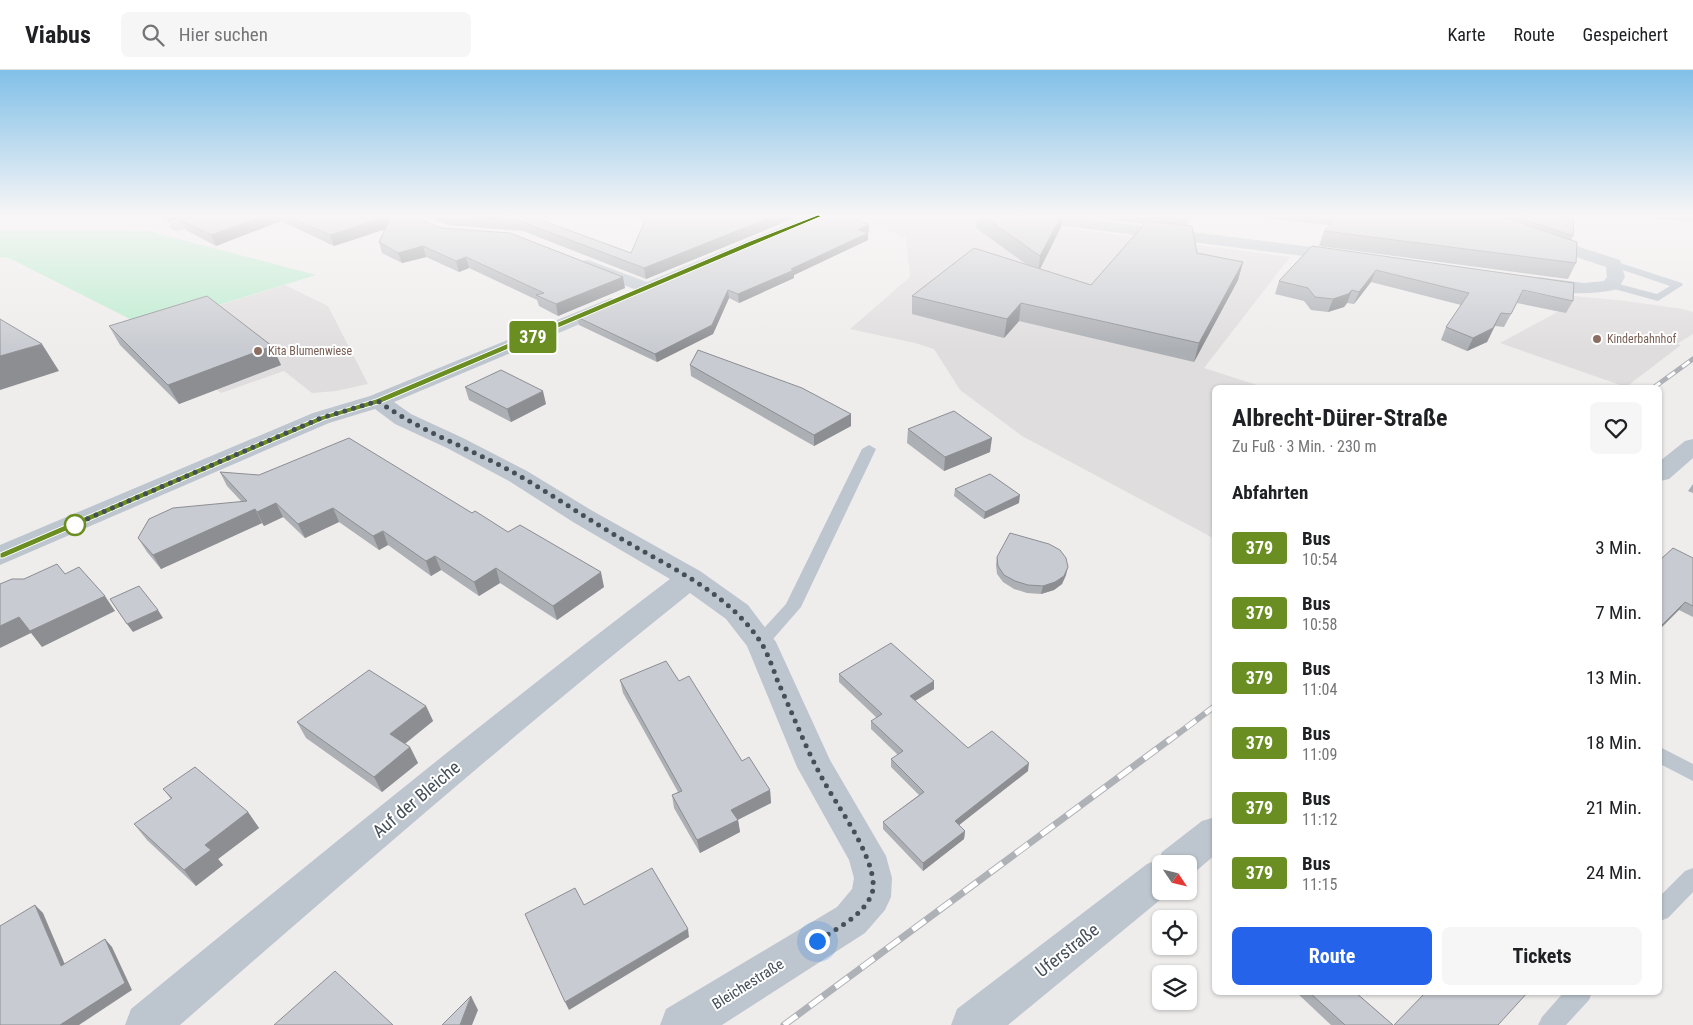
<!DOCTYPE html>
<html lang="de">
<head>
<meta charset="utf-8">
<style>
	body { margin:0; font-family:"Roboto Condensed",sans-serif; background:#f6f6f6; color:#202124; height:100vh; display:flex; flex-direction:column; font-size:19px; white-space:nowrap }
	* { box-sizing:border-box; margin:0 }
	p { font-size:16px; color:#757577 }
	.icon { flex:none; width:28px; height:28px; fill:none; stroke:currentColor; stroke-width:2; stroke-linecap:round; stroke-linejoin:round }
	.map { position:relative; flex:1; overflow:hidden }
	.drawer { position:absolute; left:1212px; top:315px; width:450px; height:610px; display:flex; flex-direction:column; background:#fff; border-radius:8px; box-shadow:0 1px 4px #0004 }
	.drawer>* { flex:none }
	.badge { padding:0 10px; border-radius:4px; font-size:18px; line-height:32px }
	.needle { width:32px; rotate:125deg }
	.tools { position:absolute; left:1152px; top:785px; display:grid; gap:10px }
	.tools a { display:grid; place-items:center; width:45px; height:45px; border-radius:8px; background:#fff; box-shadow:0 1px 4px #0004; font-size:25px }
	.you { position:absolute; width:25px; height:25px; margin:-12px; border:4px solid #fff; border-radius:50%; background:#1a73e8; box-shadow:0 0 0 8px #1a73e833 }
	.map>.badge { position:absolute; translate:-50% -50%; box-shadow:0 0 0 2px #fff }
	h2 { padding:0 20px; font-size:19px; line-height:45px }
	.round { display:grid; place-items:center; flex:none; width:52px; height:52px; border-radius:8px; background:#f6f6f6 }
	.headline { display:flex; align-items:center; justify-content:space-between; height:85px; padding:0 20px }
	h1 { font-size:24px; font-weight:700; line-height:38px }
	.button { display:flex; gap:10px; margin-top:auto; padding:10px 20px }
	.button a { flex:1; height:58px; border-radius:8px; background:#2563eb; color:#fff; font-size:20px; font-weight:700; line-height:58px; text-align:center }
	.button a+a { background:#f6f6f6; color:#202124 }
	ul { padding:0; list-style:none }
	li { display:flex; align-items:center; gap:15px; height:65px; padding:0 20px }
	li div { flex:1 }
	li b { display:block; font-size:19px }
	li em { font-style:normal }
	li .badge { min-width:55px; font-weight:700; text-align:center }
	header { display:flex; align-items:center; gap:30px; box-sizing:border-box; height:70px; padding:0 25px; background:#fff; border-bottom:1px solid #e0e0e0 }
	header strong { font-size:24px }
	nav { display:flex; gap:28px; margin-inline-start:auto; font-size:18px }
	.search { width:350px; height:45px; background:#f6f6f6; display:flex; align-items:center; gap:12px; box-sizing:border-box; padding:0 18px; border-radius:8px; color:#757577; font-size:19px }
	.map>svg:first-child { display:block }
	.education { fill:#dfdddd }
	.green { fill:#baecce }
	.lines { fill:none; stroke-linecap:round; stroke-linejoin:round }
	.lane { fill:#bdc6ce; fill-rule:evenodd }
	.street { fill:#bdc6ce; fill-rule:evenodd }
	.secondary { fill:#bcc7d2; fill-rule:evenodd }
	.rail-far2-casing { stroke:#aeb1b6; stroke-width:5 }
	.rail-far1-casing { stroke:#aeb1b6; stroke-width:6 }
	.rail-casing { stroke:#aeb1b6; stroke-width:7 }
	.rail-far2 { stroke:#fff; stroke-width:3; stroke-dasharray:9; stroke-linecap:butt }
	.rail-far1 { stroke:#fff; stroke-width:4.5; stroke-dasharray:12; stroke-linecap:butt }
	.rail { stroke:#fff; stroke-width:5; stroke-dasharray:16; stroke-linecap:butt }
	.wall { fill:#acafb4 }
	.shaded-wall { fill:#8c8e92 }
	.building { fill:#c8cbd1; stroke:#8c8e92 }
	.line { fill:#6b8e23; stroke:#fff }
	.walk { stroke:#454f58; stroke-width:5; stroke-dasharray:0 9 }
	.education-dot { fill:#8d6e63; stroke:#fff; stroke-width:2 }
	.stop-dot { fill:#fff; stroke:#6b8e23; stroke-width:2.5 }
	.labels { text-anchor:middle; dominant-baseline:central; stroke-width:4; stroke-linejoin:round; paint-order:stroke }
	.far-education-label { font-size:12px; fill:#785e54; stroke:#fff; text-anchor:start }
	.street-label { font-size:15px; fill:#454f58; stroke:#fff }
	.near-street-label { font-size:18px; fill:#454f58; stroke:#fff }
</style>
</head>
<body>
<header>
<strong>Viabus</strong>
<div class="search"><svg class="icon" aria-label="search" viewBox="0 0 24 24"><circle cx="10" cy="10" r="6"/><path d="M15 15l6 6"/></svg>Hier suchen</div>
<nav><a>Karte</a><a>Route</a><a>Gespeichert</a></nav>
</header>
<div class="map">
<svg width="1693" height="955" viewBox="0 0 1693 955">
	<rect width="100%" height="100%" fill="#efecec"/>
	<g class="education">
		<polygon points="860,146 972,146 1290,187 1204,298 1263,317 1215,318 1215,469 1022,366 960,320 934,279 915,273 850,259 910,207 906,168 857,148"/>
		<polygon points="285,215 328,236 368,314 336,321 312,323 284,301 221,323 138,260"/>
		<polygon points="1564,225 1626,231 1683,239 1693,242 1693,264 1677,274 1681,275 1626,317 1500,273 1563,239"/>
	</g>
	<polygon class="green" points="0,160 148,161 316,205 144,258 132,250 9,188 0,187"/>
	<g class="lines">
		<g class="lane">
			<polygon points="1614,191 1682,213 1683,215 1658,231 1607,217 1607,213 1611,212 1657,224 1670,216 1611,196 1609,194"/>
			<polygon points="869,375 876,379 801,537 767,576 761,578 755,576 753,572 755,568 786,534 862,379"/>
			<polygon points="1660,677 1693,694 1693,711 1660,694"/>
			<polygon points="1693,798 1693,822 1668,848 1660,851 1660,826 1685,801"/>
			<polygon points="1564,922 1592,922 1589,930 1566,955 1538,955 1542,947"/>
		</g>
		<g class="street">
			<polygon points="193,146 219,146 217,149 177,161 171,159 169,156 171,153"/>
			<polygon points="806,146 828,146 826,149 647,224 582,199 579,195 582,191 588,190 647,212"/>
			<polygon points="1016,146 1064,146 1344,181 1350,182 1353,186 1350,190 1344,191 1024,151 1018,149"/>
			<path d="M1472,146h21l18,9 109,35 5,17 -7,12c-29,7 -58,5 -86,-2l-3,-4 3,-4 6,-2 46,6 20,-2 3,-4 -1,-10 -107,-36 -25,-12z"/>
			<path d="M611,228l7,2 3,4 -3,4 -224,94 17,12 52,24 64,33 64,39 109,61 48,34 28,37 54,118 56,96 6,22 -1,19 -6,13 -20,23 -143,92h-62l6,-16 171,-102 15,-18 2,-11 -5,-18 -52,-93 -50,-121 -21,-27 -36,-26c-174,139 -342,285 -510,432h-55l6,-16c178,-146 356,-291 539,-430l-97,-57 -64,-41 -62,-33 -52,-24 -20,-15 -46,14 -329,142v-20l313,-132 57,-17z"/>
			<polygon points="1693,369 1693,388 1669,409 1660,411 1660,391 1685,371"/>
			<polygon points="1215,747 1215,785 1189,807 1189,794 1161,794 1161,821 1171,821 1008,955 951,955 957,939 1147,794 1159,789 1162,782 1202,751"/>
		</g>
		<polygon class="secondary" points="1653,146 1693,146 1693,152 1655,149"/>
		<defs>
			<polyline id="rail-far2" points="1653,318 1693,289"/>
			<polyline id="rail-far1" points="1167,672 1215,636"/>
			<polyline id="rail" points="784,955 1169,670"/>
		</defs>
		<use href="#rail-far2" class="rail-far2-casing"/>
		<use href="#rail-far1" class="rail-far1-casing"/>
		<use href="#rail" class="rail-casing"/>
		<use href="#rail-far2" class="rail-far2"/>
		<use href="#rail-far1" class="rail-far1"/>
		<use href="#rail" class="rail"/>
	</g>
	<g class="wall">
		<polygon points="158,146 187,146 169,152"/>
		<polygon points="194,146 411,146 441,158 625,218 558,246 539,236 537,230 469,198 459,202 426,187 402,193 382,183 379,172 386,159 334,176 281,151 216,176 186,160 181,150"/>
		<polygon points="426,146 530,146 631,183 645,150 636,146 800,146 646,209 523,161 448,155"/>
		<polygon points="977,146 1063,146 1061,157 1040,199 1091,215 1145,154 1083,146 1188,146 1187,156 1197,183 1243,192 1238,210 1194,292 1019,251 1004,268 912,244 912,226 1026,194 976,158"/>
		<polygon points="1251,146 1500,146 1506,149 1507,146 1546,146 1573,166 1571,170 1576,193 1568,209 1319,176 1324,161 1330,155 1251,147"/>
		<polygon points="869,154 869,162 867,163 868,170 794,205 794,208 739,233 729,228 713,264 657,292 579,255 577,247"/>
		<polygon points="1312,176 1573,231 1566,243 1517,233 1504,257 1495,256 1487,272 1467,281 1441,270 1446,257 1461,235 1371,212 1354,234 1347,233 1344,237 1328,242 1311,240 1304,231 1275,224 1279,211"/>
		<polygon points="109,256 272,276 281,295 179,334 120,275"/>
		<polygon points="690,295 851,344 851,356 814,376 691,306"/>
		<polygon points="465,317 546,334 511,352 469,330"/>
		<polygon points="908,359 990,382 944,401 907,373"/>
		<polygon points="220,402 472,443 508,462 604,517 557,550 500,513 479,526 441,500 431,506 388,475 379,480 339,452 305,468 283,447 264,456 262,453 161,499 147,482 138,468 242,432 227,416"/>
		<polygon points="1693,414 1693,423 1688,421"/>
		<polygon points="955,419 1019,433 984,449 954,426"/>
		<polygon points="997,487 1066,505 1062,514 1054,520 1041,524 1027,523 1014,519 1003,512 997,504 996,495"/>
		<polygon points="1693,488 1693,547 1679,540"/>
		<polygon points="839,604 934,619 915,631 968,678 1028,701 959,755 965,761 964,769 923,801 883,759 883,752 919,725 891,697 891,689 898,685 871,659 871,651 877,648 839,612"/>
		<polygon points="620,610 679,611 742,691 770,720 771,733 738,750 740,762 700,783 674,738 672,725 678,722 623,623"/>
		<polygon points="426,636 433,651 405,674 410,677 418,693 382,722 306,668 297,652"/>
		<polygon points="163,719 248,742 259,758 218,789 223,795 196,816 147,770 134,754 171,729"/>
		<polygon points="1296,922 1355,922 1393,955 1331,955"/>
	</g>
	<g class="shaded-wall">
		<polygon points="167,146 187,146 169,152"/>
		<polygon points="264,146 279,146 281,151 216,176 211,165"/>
		<polygon points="389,146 392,146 395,156 334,176 330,165"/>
		<polygon points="774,146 800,146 646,209 644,198"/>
		<polygon points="1061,146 1063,146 1061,157 1038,203 1040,186"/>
		<polygon points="869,154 869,162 858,167 858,160"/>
		<polygon points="868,163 868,170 794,205 794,208 739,233 738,224"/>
		<polygon points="423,176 426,187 402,193 398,183"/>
		<polygon points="466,187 469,198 459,202 456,191"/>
		<polygon points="1243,192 1238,210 1194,292 1199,273"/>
		<polygon points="1376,200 1371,212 1354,234 1359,222"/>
		<polygon points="623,207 625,218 558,246 556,234"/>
		<polygon points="728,220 729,228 713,264 657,292 655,284"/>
		<polygon points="1352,220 1347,233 1344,237 1328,242 1333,229"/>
		<polygon points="1021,233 1019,251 1004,268 1007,249"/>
		<polygon points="1501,243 1487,272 1467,281 1473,268"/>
		<polygon points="42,274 59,301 0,320 0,286"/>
		<polygon points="272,276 281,295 179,334 168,315"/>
		<polygon points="543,321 546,334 511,352 507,339"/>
		<polygon points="851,344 851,356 814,376 814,365"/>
		<polygon points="992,368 990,382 944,401 945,387"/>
		<polygon points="1020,425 1019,433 984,449 985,442"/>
		<polygon points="276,433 283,447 264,456 257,442"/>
		<polygon points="333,438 339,452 305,468 298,454"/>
		<polygon points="255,439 262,453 161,499 153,485"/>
		<polygon points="383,461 388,475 379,480 373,466"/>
		<polygon points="435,486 441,500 431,506 426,491"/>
		<polygon points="1068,497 1066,505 1062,514 1054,520 1041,524 1043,516"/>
		<polygon points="496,498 500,513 479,526 474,512"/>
		<polygon points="601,502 604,517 557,550 553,536"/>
		<polygon points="105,526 115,541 42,577 31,563 0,578 0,556 19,547"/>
		<polygon points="1685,532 1679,540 1660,559 1660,557"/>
		<polygon points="158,540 163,548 133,562 127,554"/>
		<polygon points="934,611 934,619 910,634 910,626"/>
		<polygon points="426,636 433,651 398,679 390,664"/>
		<polygon points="410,677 418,693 382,722 374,707"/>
		<polygon points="1029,693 1028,701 954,759 955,751"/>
		<polygon points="770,720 771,733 733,752 731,740"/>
		<polygon points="248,742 259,758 218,789 223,795 196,816 184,800 205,775"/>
		<polygon points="738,750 740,762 700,783 697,770"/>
		<polygon points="965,761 964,769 923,801 923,793"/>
		<polygon points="35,835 43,843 69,904 61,896"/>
		<polygon points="688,859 689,867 569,940 565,932"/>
		<polygon points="105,869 112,877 132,920 79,955 60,955"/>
		<polygon points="471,926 478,940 472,955 460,955"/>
	</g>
	<g class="building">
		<polygon points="194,146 264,146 211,165 181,150"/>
		<polygon points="288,146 389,146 330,165"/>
		<polygon points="391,146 411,146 441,158 510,163 623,207 556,234 536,225 544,223 466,187 456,191 423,176 398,183 379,172"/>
		<polygon points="461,146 530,146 631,183 647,146 774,146 644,198 520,151"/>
		<polygon points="817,146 843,146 869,154 858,160 868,163 791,199 794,200 738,224 728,220 712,255 655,284 577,247"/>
		<polygon points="983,146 1061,146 1040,186"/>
		<polygon points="1177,146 1188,146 1189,148"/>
		<polygon points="1338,146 1500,146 1577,172 1576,193 1324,161"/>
		<polygon points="1514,146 1546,146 1574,148 1573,166"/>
		<polygon points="1147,151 1192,156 1197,183 1243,192 1199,273 1021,233 1007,249 912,226 974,178 1091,215"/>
		<polygon points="1312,176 1574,213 1573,231 1523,220 1511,244 1501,243 1493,258 1473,268 1446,257 1469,223 1376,200 1359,222 1352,220 1348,224 1333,229 1315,227 1308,218 1279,211"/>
		<polygon points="207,226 272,276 168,315 109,256"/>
		<polygon points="0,249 42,274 0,286"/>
		<polygon points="698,280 802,318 851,344 814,365 690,295"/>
		<polygon points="501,300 543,321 507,339 465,317"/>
		<polygon points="954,341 992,368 945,387 908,359"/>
		<polygon points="349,368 472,443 475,441 508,462 520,455 601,502 553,536 496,498 474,512 435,486 426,491 383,461 373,466 333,438 298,454 276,433 257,442 255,439 153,485 138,468 149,449 173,438 247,431 220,402 259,405"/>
		<polygon points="990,404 1020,425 985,442 955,419"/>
		<polygon points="1010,463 1049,474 1060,480 1066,488 1068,497 1064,506 1055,512 1043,516 1028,515 1015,511 1004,505 998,496 997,487"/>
		<polygon points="1673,478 1693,488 1693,536 1685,532 1660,557 1660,490"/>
		<polygon points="57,494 65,504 79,497 105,526 30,561 19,547 0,556 0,514 12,509 24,509"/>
		<polygon points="139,516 158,540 127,554 110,529"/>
		<polygon points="891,573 934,611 910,626 968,678 992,661 1029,693 955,751 965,761 923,793 883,752 924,722 891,689 903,681 871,651 882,644 839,604"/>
		<polygon points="666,591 679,611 689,606 742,691 749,687 770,720 731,740 738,750 697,770 672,725 682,721 620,610"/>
		<polygon points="369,600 426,636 390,664 410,677 374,707 297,652"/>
		<polygon points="195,697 248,742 205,775 211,780 184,800 134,754 172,728 163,719"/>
		<polygon points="652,798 688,859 565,932 525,844 575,818 584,835"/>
		<polygon points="35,835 61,896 105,869 125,913 60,955 0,955 0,856"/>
		<polygon points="335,901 393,955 274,955"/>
		<polygon points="1309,922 1355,922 1393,955 1345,955"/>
		<polygon points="1426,922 1528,922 1498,955 1394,955"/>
		<polygon points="471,926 460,955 442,955"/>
	</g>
	<linearGradient id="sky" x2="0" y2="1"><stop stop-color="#81c0e8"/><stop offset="0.52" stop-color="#f8f6f6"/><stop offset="1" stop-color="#f8f6f6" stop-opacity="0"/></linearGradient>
	<rect width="1693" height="280" fill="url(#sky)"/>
	<polygon class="line" points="818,145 822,146 381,333 324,350 3,488 0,488 0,483 318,347 376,329 748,172"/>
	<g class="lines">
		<path class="walk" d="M75,455h-2l248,-107 57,-17c43,31 94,48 140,74 38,22 75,48 114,70 46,26 98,51 128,96 8,12 13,28 18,41 17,37 31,75 52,110 13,22 55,81 40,106 -11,20 -34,31 -53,43"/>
	</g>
	<g class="education-dot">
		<circle cx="1597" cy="269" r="5"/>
		<circle cx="258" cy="281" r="5"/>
	</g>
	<circle class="stop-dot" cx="75" cy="455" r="10"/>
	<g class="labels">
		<g class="far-education-label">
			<text x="1607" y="269">Kinderbahnhof</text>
			<text x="268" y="281">Kita Blumenwiese</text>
		</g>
		<g class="street-label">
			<text transform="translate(748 914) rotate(-32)">Bleichestraße</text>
		</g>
		<g class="near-street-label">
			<text transform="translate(416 729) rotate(-40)">Auf der Bleiche</text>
			<text transform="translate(1067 880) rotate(-38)">Uferstraße</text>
		</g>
	</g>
</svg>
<div class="tools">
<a><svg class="needle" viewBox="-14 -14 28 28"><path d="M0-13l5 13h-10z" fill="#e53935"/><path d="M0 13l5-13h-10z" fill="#757577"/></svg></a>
<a><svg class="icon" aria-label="locate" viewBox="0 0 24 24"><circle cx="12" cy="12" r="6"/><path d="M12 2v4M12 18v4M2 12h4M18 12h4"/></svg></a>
<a><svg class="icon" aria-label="layers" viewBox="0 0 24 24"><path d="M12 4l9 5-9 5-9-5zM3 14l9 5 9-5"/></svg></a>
</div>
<div class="you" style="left:817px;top:871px"></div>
<b class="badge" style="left:533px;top:267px;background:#6b8e23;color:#fff">379</b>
<section class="drawer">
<div class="headline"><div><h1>Albrecht-Dürer-Straße</h1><p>Zu Fuß · 3 Min. · 230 m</p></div><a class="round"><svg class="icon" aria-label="heart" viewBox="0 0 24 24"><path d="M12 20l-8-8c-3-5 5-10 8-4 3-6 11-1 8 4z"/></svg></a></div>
<h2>Abfahrten</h2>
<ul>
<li><span class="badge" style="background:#6b8e23;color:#fff">379</span><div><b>Bus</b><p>10:54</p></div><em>3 Min.</em></li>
<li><span class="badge" style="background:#6b8e23;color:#fff">379</span><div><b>Bus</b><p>10:58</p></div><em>7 Min.</em></li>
<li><span class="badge" style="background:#6b8e23;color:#fff">379</span><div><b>Bus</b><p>11:04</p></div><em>13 Min.</em></li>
<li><span class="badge" style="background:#6b8e23;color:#fff">379</span><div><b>Bus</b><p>11:09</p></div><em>18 Min.</em></li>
<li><span class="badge" style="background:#6b8e23;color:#fff">379</span><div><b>Bus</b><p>11:12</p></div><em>21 Min.</em></li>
<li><span class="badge" style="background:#6b8e23;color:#fff">379</span><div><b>Bus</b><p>11:15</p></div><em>24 Min.</em></li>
</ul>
<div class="button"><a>Route</a><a>Tickets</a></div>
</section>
</div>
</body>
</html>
